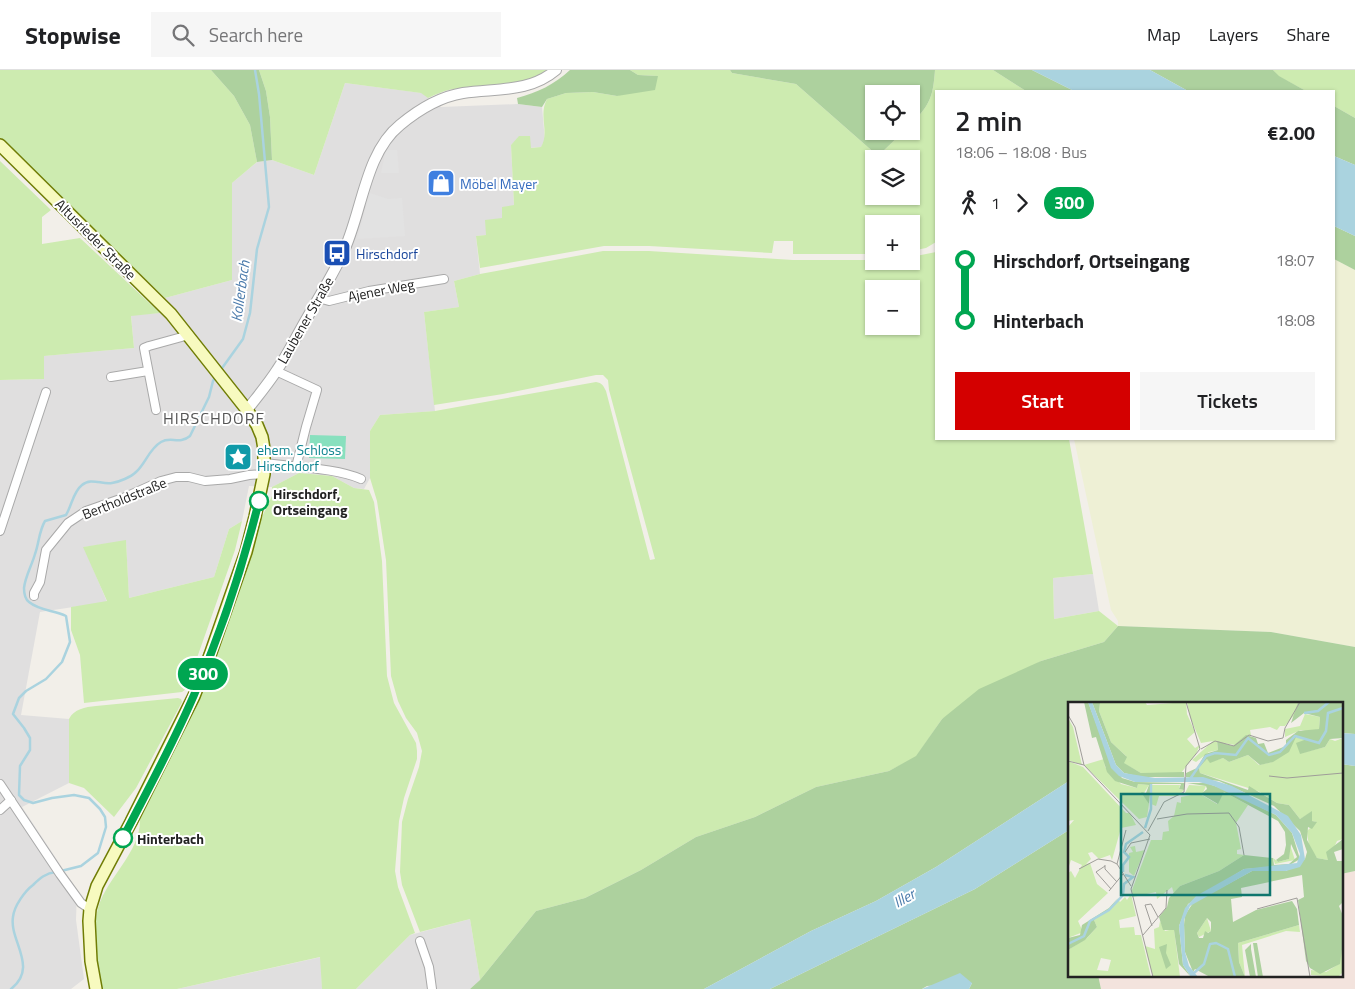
<!DOCTYPE html>
<html lang="en">
<head>
<meta charset="utf-8">
<style>
	body { margin:0; font-family:"Titillium Web",sans-serif; background:#f6f6f6; color:#202124; height:100vh; display:flex; flex-direction:column; font-size:19px; white-space:nowrap }
	* { box-sizing:border-box; margin:0 }
	p { font-size:16px; color:#757577 }
	.icon { flex:none; width:28px; height:28px; fill:none; stroke:currentColor; stroke-width:2; stroke-linecap:round; stroke-linejoin:round }
	.map { position:relative; flex:1; overflow:hidden }
	.drawer { position:absolute; left:935px; top:20px; width:400px; height:350px; display:flex; flex-direction:column; background:#fff; border-radius:0px; box-shadow:0 1px 4px #0004 }
	.drawer>* { flex:none }
	.badge { padding:0 10px; border-radius:16px; font-size:18px; line-height:32px }
	.buttons { position:absolute; left:865px; top:15px; display:grid; gap:10px }
	.buttons a { display:grid; place-items:center; width:55px; height:55px; border-radius:0px; background:#fff; box-shadow:0 1px 4px #0004; font-size:25px }
	.map>.badge { position:absolute; translate:-50% -50%; box-shadow:0 0 0 2px #fff }
	.legs { display:flex; align-items:center; gap:8px; height:55px; padding:0 20px; font-size:16px }
	.legs p { margin-inline-start:auto }
	.overview { display:flex; align-items:center; justify-content:space-between; height:85px; padding:0 20px }
	h1 { font-size:28px; font-weight:600; line-height:38px }
	.button { display:flex; gap:10px; margin-top:auto; padding:10px 20px }
	.button a { flex:1; height:58px; border-radius:0px; background:#d40000; color:#fff; font-size:20px; font-weight:600; line-height:58px; text-align:center }
	.button a+a { background:#f6f6f6; color:#202124 }
	ul { padding:0 20px; list-style:none }
	li { display:flex; align-items:center; gap:18px; height:60px; font-size:19px }
	li i { display:grid; place-items:center; width:8px; height:100%; margin:0 6px; background:currentColor }
	li i::after { content:''; width:12px; height:12px; margin:-6px; border:4px solid; border-radius:50%; background:#fff }
	li p { margin-inline-start:auto }
	li:first-child i { background:linear-gradient(#0000 50%,currentColor 0) }
	li:last-child i { background:linear-gradient(currentColor 50%,#0000 0) }
	header { display:flex; align-items:center; gap:30px; box-sizing:border-box; height:70px; padding:0 25px; background:#fff; border-bottom:1px solid #e0e0e0 }
	header strong { font-size:24px }
	nav { display:flex; gap:28px; margin-inline-start:auto; font-size:18px }
	.search { width:350px; height:45px; background:#f6f6f6; display:flex; align-items:center; gap:12px; box-sizing:border-box; padding:0 18px; border-radius:0px; color:#757577; font-size:19px }
	.map>svg:first-child { display:block }
	.residential { fill:#e0dfdf }
	.military { fill:#f3e3dd }
	.farmland { fill:#eef0d5 }
	.grass { fill:#cdebb0; fill-rule:evenodd }
	.forest { fill:#add19e }
	.pitch { fill:#88e0be }
	.parking { fill:#e2e2e2 }
	.water { fill:#aad3df }
	.lines { fill:none; stroke-linecap:round; stroke-linejoin:round }
	.stream { stroke:#aad3df; stroke-width:2.5 }
	.minor-casing { stroke:#a9a9a9; stroke-width:10 }
	.tertiary-casing { stroke:#a9a9a9; stroke-width:12 }
	.secondary-casing { stroke:#707d05; stroke-width:14 }
	.minor { stroke:#fff; stroke-width:8 }
	.tertiary { stroke:#fff; stroke-width:10 }
	.secondary { stroke:#f7fabf; stroke-width:11 }
	.line-1-casing { stroke:#fff; stroke-width:11 }
	.line-1 { stroke:#00a651; stroke-width:8 }
	.stop-1-dot { fill:#fff; stroke:#00a651; stroke-width:2.5 }
	.labels { text-anchor:middle; dominant-baseline:central; stroke-width:4; stroke-linejoin:round; paint-order:stroke }
	.shop-label { font-size:14px; fill:#366cbe; stroke:#fff; text-anchor:start }
	.street-label { font-size:14px; fill:#222; stroke:#fff }
	.transit-label { font-size:14px; fill:#164399; stroke:#fff; text-anchor:start }
	.culture-label { font-size:14px; fill:#0d838f; stroke:#fff; text-anchor:start }
	.stop-label { font-size:14px; font-weight:bold; fill:#222; stroke:#fff; text-anchor:start }
	.water-label { font-size:15px; font-style:italic; fill:#4a7aab; stroke:#fff }
	.quarter-label { font-size:16px; letter-spacing:1px; fill:#555; stroke:#fff }
	.inset-river { fill:none; stroke:#aad3df; stroke-width:2.5 }
	.inset-road { fill:none; stroke:#9f9d99; stroke-width:1 }
	.view { fill:#0f766e; fill-opacity:0.15; stroke:#0f766e; stroke-width:2.5 }
	.inset-edge { fill:none; stroke:#222; stroke-width:2.5 }
</style>
</head>
<body>
<header>
<strong>Stopwise</strong>
<div class="search"><svg class="icon" aria-label="search" viewBox="0 0 24 24"><circle cx="10" cy="10" r="6"/><path d="M15 15l6 6"/></svg>Search here</div>
<nav><a>Map</a><a>Layers</a><a>Share</a></nav>
</header>
<div class="map">
<svg width="1355" height="919" viewBox="0 0 1355 919">
	<rect width="100%" height="100%" fill="#f2efe9"/>
	<g class="residential">
		<polygon points="345,13 422,23 441,37 518,34 542,37 545,71 541,77 530,78 530,66 516,71 511,75 514,136 487,165 476,166 480,204 454,211 459,237 424,242 435,341 380,345 370,361 370,408 364,419 354,418 332,406 299,403 272,417 249,416 242,451 229,459 214,507 129,528 126,471 84,477 107,532 40,542 21,645 69,649 69,713 22,737 77,820 76,850 84,909 71,919 0,919 0,310 44,309 43,286 134,278 131,245 159,243 151,234 165,228 232,210 232,113 257,92 272,90 314,105"/>
		<polygon points="1093,504 1099,541 1054,549 1053,508"/>
		<polygon points="470,849 480,910 470,919 356,919 410,865"/>
		<polygon points="321,887 322,919 177,919"/>
	</g>
	<polygon class="military" points="1355,801 1355,919 1101,919 1098,905 1341,905 1341,804"/>
	<polygon class="farmland" points="1334,189 1355,200 1355,577 1271,562 1118,556 1118,551 1111,540 1074,369 1334,369"/>
	<g class="grass">
		<polygon points="0,0 211,0 234,26 250,55 257,92 232,113 232,210 165,228 0,69"/>
		<path d="M259,0h288c-29,19 -60,15 -93,19 -9,1 -17,5 -26,9l-7,-5 -76,-10 -31,92 -42,-15 -2,-43 -4,-26z"/>
		<path d="M630,0h100l2,3 64,11 82,72 26,-25h7v-7c19,-19 22,-27 24,-54h58l33,21h-90v151l-10,6 -15,3v-27h-37v30h-81v-13h-19l-2,12 -123,-7h-45l-124,22 -4,-32 10,-1 -1,-15 17,-2v-11l12,-2 -3,-60 8,-9h11l1,12 10,-1c9,-15 -3,-31 6,-48l19,-6 27,-1 24,4 41,-20 -20,-1zM874,89h37v37h-37z"/>
		<polygon points="1273,0 1355,0 1355,48 1334,36 1334,21 1306,21 1278,6"/>
		<polygon points="0,91 51,140 42,147 42,174 80,168 160,243 131,246 134,278 44,286 44,309 0,310"/>
		<path d="M603,181h46l144,9h81v1h37v-4l25,-5v187h133l24,135 -40,4 1,41 45,-8 19,15 -14,16 -63,19 -99,58 -26,38 -27,14 -73,16 -61,30 -59,20 -55,33 -56,28 -49,13 -56,69 -10,-61 -50,13 -18,-47 -2,-13 2,-50 6,-23 11,-32 3,-16 -5,-18 -11,-15 -8,-17 -7,-25 -5,-116 -9,-59 -7,-23v-47l10,-16 55,-4 161,-29c6,1 7,3 10,9l44,169 5,-1 -46,-169 -1,-10 -5,-5h-7l-93,19 -69,11 -10,-93 35,-5 -5,-26 26,-7zM874,219h37v37h-37z"/>
		<path d="M299,403l33,3 22,12 15,2 5,12 8,59 5,115 7,27 22,40 1,8v8l-13,39 -5,23 -4,50 3,16 17,46 -5,2 -54,54h-34l-2,-32 -143,32h-75c-4,-25 -11,-55 -4,-81 9,-31 43,-56 42,-89l57,-119 63,-179 12,-25v-9z"/>
		<polygon points="242,451 235,480 186,619 182,622 84,633 80,585 71,560 71,537 107,531 83,477 126,470 129,528 214,507 229,459"/>
		<path d="M178,628l3,1 1,3 -46,86 -22,29 -30,-29 -15,-5v-64c5,-10 16,-12 27,-13z"/>
	</g>
	<g class="forest">
		<polygon points="211,0 259,0 266,21 270,47 272,90 257,92 250,55 234,26"/>
		<path d="M570,0h60l8,5 20,1 -3,14 -38,6 -24,-4 -27,1 -19,6 -5,8 -24,-3 -1,-6c21,-6 37,-13 53,-28z"/>
		<path d="M730,0h205c-2,27 -5,35 -24,54v-30h-37v37h30l-26,25 -82,-72 -64,-11z"/>
		<polygon points="993,0 1032,0 1074,21 1026,21"/>
		<polygon points="1150,0 1273,0 1279,6 1306,21 1188,21"/>
		<polygon points="1334,36 1355,48 1355,95 1334,86"/>
		<polygon points="1334,156 1355,166 1355,200 1334,189"/>
		<polygon points="1118,556 1271,562 1355,577 1355,664 1341,663 1341,633 1069,633 1069,711 936,797 876,831 811,861 704,919 470,919 480,910 536,841 585,828 641,800 696,767 755,747 816,717 889,701 916,686 942,649 979,619 1041,591 1104,572"/>
		<polygon points="1341,694 1355,696 1355,801 1341,804"/>
		<polygon points="1069,760 1069,905 1098,905 1101,919 969,919 972,913 927,916 922,919 770,919 975,819"/>
	</g>
	<polygon class="pitch" points="310,365 346,366 345,389 309,388"/>
	<g class="parking">
		<polygon points="386,80 397,80 399,103 381,103"/>
		<polygon points="370,123 388,129 402,128 405,166 357,169"/>
	</g>
	<g class="water">
		<polygon points="1032,0 1150,0 1188,21 1074,21"/>
		<polygon points="1334,86 1355,95 1355,166 1334,156"/>
		<polygon points="1341,663 1355,664 1355,696 1341,694"/>
		<polygon points="1069,711 1069,760 975,819 770,919 704,919 811,861 876,831 936,797"/>
		<polygon points="960,903 972,913 969,919 922,919"/>
	</g>
	<g class="lines">
		<g class="stream">
			<polyline points="220,301 243,269 250,243 257,179 269,137 259,24 255,0"/>
			<path d="M61,801l20,-5 17,-13 8,-26 -1,-10 -5,-8 -11,-11 -15,-3 -22,3 -19,5 -9,-3 -5,-5 1,-29 10,-16v-12l-6,-10 -11,-14 6,-16 7,-7 20,-12 16,-17 8,-20 -4,-26c-12,-6 -26,-5 -37,-14 -4,-3 -5,-8 -5,-14 1,-11 8,-23 11,-34 4,-11 4,-23 10,-33l21,-6c6,-10 7,-23 16,-30 9,-8 20,0 30,-2 7,-1 19,-6 24,-11 10,-9 13,-23 25,-30 10,-6 18,3 29,-6l19,-39 4,-16 3,-5"/>
			<path d="M11,919c28,-22 -2,-48 2,-72 1,-11 12,-26 20,-32 7,-7 13,-12 23,-13"/>
		</g>
		<defs>
			<g id="minor">
				<polyline points="318,228 329,231 369,221 444,209"/>
				<polyline points="276,301 317,320 306,357 296,397"/>
				<polyline points="111,307 148,301"/>
				<polyline points="156,340 144,278 149,276 189,265"/>
				<path d="M265,393c27,4 72,5 96,16"/>
				<polyline points="0,461 46,322"/>
				<polyline points="34,526 34,523 40,512 46,480 68,453 86,441 123,428 161,411 176,407 189,407 205,411 230,409 249,405 264,404"/>
				<polyline points="0,714 60,804 81,833 90,839"/>
				<polyline points="0,740 11,730"/>
				<polyline points="420,871 429,897 432,919"/>
			</g>
			<path id="tertiary" d="M247,340c10,-13 21,-26 30,-40 11,-16 20,-35 30,-52 12,-21 25,-42 35,-63 20,-40 22,-101 58,-130 18,-15 38,-28 63,-32 33,-5 66,0 93,-23"/>
			<polyline id="secondary" points="0,75 171,244 247,340 257,355 262,367 264,379 264,404 255,447 246,482 210,585 194,626 131,752 97,816 90,839 89,851 91,891 96,919"/>
		</defs>
		<use href="#minor" class="minor-casing"/>
		<use href="#tertiary" class="tertiary-casing"/>
		<use href="#secondary" class="secondary-casing"/>
		<use href="#minor" class="minor"/>
		<use href="#tertiary" class="tertiary"/>
		<use href="#secondary" class="secondary"/>
	</g>
	<g class="lines">
		<defs>
			<path id="line-1" d="M123,768c24,-47 50,-94 71,-143 26,-60 49,-130 65,-194"/>
		</defs>
		<use href="#line-1" class="line-1-casing"/>
		<use href="#line-1" class="line-1"/>
	</g>
	<defs>
		<symbol id="shop-square" viewBox="-11 -11 22 22"><rect x="-9" y="-9" width="18" height="18" rx="4" fill="#3f7fe0" stroke="#fff"/><path d="M-5-2.5h2.3a2.7 3.5 0 0 1 5.4 0H5L5.5 6h-11ZM-1.5-2.5h3a1.5 2.3 0 0 0-3 0Z" fill="#fff"/></symbol>
		<symbol id="bus-square" viewBox="-11 -11 22 22"><rect x="-9" y="-9" width="18" height="18" rx="4" fill="#1a4fb4" stroke="#fff"/><path d="M-5-6H5V4H4V6H2V4H-2V6H-4V4H-5ZM-3.5-4V0h7V-4ZM-3.5 1.2v1.5H-2V1.2ZM2 1.2v1.5H3.5V1.2Z" fill="#fff"/></symbol>
		<symbol id="sight-square" viewBox="-11 -11 22 22"><rect x="-9" y="-9" width="18" height="18" rx="4" fill="#0f9aa8" stroke="#fff"/><path d="M0-6L1.8-2.2L6-1.7L2.9 1.2L3.7 5.4L0 3.3L-3.7 5.4L-2.9 1.2L-6-1.7L-1.8-2.2Z" fill="#fff"/></symbol>
	</defs>
	<g fill-rule="evenodd">
		<use href="#shop-square" x="425" y="97" width="32" height="32"/>
		<use href="#bus-square" x="321" y="167" width="32" height="32"/>
		<use href="#sight-square" x="222" y="371" width="32" height="32"/>
	</g>
	<g class="stop-1-dot">
		<circle cx="259" cy="431" r="9"/>
		<circle cx="123" cy="768" r="9"/>
	</g>
	<g class="labels">
		<g class="shop-label">
			<text x="460" y="113">Möbel Mayer</text>
		</g>
		<g class="street-label">
			<text transform="translate(96 169) rotate(45)">Altusrieder Straße</text>
			<text transform="translate(381 220) rotate(-11)">Ajener Weg</text>
			<text transform="translate(305 250) rotate(-60)">Laubener Straße</text>
			<text transform="translate(124 428) rotate(-22)">Bertholdstraße</text>
		</g>
		<g class="transit-label">
			<text x="356" y="183">Hirschdorf</text>
		</g>
		<g class="culture-label">
			<text x="257" y="379">ehem. Schloss<tspan x="257" dy="16">Hirschdorf</tspan></text>
		</g>
		<g class="stop-label">
			<text x="273" y="423">Hirschdorf,<tspan x="273" dy="16">Ortseingang</tspan></text>
			<text x="137" y="768">Hinterbach</text>
		</g>
		<g class="water-label">
			<text transform="translate(240 221) rotate(-82)">Kollerbach</text>
			<text transform="translate(904 828) rotate(-29)">Iller</text>
		</g>
		<g class="quarter-label">
			<text x="214" y="348">HIRSCHDORF</text>
		</g>
	</g>
	<g transform="translate(1068 632)">
		<rect width="275" height="275" fill="#f2efe9"/>
		<path d="M32,0h45l2,3 39,-3 1,12 8,18 -8,7 8,9 5,-3 -4,9 -15,19h-40l-18,-10 3,-7 -15,-14 -12,-31zM119,0h111l-2,11 -11,13h-5l-3,4 -7,-3 -20,3 1,5 -16,10 -18,-3 1,8 -9,2 -13,10 -4,-2 21,-19 -12,2 -11,-26zM237,12l15,3 -1,12 -9,3 -9,-2 -16,7v-8l15,-3zM0,16l5,9 9,38 -14,-5zM227,35l13,2 -7,14 24,-6 5,-8 5,2 8,-3v101l-6,2 -9,19 -11,-2 -8,-11 -2,-16 9,-9 -4,-1 -1,-8 -11,6 -11,-14 -12,-2 -19,-12 -58,-18 -1,-5 8,-9 3,3 13,-4 6,4 19,-7 11,10 13,-3 12,-8zM36,57l1,8 16,17 16,4 1,-4 11,1 -5,8 5,11 -2,13 -8,2 -55,-54zM0,59l15,6 43,46h4l6,12 -15,3 -9,32 -2,-5 -11,4 -7,-7 -4,1 3,6 -5,5 4,-1 7,21 11,9 -30,28 5,11 -15,6v-65l3,-2 4,7 7,-13 -11,-5 -3,9v-42l6,-7 -6,1zM83,83h29l-1,4 5,1 -6,6h-19l-3,10 -5,-2zM121,83l17,1 -4,9 15,9 7,-12 24,13 -12,18 5,26 -4,1v4l7,1 -25,16 -39,15 -6,8 -2,-7 -15,12 -1,-7 -23,5 -1,-7 19,-50h11l1,-8 6,-1 -1,-10 6,-5 3,-14 4,1v-6l10,-2 -6,-2zM222,143l5,15 -20,4 -2,-6 5,4 11,-3zM67,144l1,6 9,-2 -11,26 -5,-4v-19l4,-1 -3,-5zM63,192l5,22 -17,4 1,8 14,-1 1,8h6l10,42h-83v-27l19,-12 10,-11 -3,-7 16,-11 8,-10 2,3 5,-5 2,3zM33,256l10,2 -3,11 -11,-1zM139,216l4,13 -12,6 -2,-4zM92,219l5,10 9,-2 6,48h-27l-8,-31 10,3 -1,-20 5,-2zM231,223l1,7 -14,-1 -44,14 3,32 -6,-15 -1,-19zM275,240v30l-5,5 -27,-2v-5l15,2 13,-8z" fill="#cdebb0" fill-rule="evenodd"/>
		<path d="M16,0h4l23,61 11,15 13,4 50,1 -1,7 -5,-1 2,-5h-30l-2,20 -8,-12 5,1 3,-8 -11,-1 -1,4 -22,-7 -8,-9 -11,-35 -4,1zM24,0l8,1 -1,8 12,31 16,15 -3,6 17,10 43,-1v5h-43l-17,-4 -8,-8zM230,0h45v36l-13,1 -5,8 -25,7 -4,-11 11,-4 -11,-2 -7,15 -16,10 -13,3 -12,-10 -19,7 -6,-4 -13,5 -3,-4 -8,9 1,5 48,17 1,-4 28,17 12,2 11,14 12,-8v10l5,1 -5,7 -4,-2 -1,13 10,18 11,2 -2,-8 17,-13v10l-9,3 3,9h6v41l-4,4 4,10v26l-3,22 -20,10 -10,-6 -4,-7 -8,-61 6,-3 -2,-22 -61,13 1,9 -11,2 2,23 23,-12 36,-9 5,8 2,16 -61,18 1,19 6,15h-35l-15,-8 -2,3 -8,-20 -1,-27 1,-10 8,-12 59,-32h34l19,-12 2,-7 -7,-21 -26,-25 -55,-25 -33,-4v-4l11,-5 8,-14 13,-4 -1,-9 16,5 13,-11 10,3 2,6 6,-1 4,10 18,-7v-6l12,-9 21,-2 1,-12 -16,-4 -13,10zM139,216l4,4v9l-3,2 -3,-2 -2,7h-4l-2,-5zM119,81h19l20,7 50,25 16,18 8,26 -12,7 -44,3 -56,35 -9,22 4,39 8,12 -12,-13 -5,-34h-11l-4,-13 8,-10 2,-9 11,-12 39,-15 25,-16 29,3 1,7 15,-1 8,-7 -6,-13 -2,15 -11,3 -2,-2 8,-6 2,-9 -1,-13 -7,-11 -54,-29 -6,12 -17,-10 6,-5 -1,-3zM50,196l-8,11 -16,11 3,7 -12,13 -17,10v-12l12,-3 2,-10 27,-17zM185,241h4l6,34h-5zM99,242l-1,9 5,12 -5,4 -7,-22zM183,242v5l5,28h-6l-5,-27z" fill="#add19e" fill-rule="evenodd"/>
		<path d="M20,0h4l24,63 8,8 31,5 48,-1 29,9 56,30 13,19 4,24 -5,8 -14,4h-34l-62,35 -6,14 1,32 4,14 9,11h-7l-8,-12 -4,-39 6,-18 11,-12 48,-27 53,-6 3,-9 -8,-21 -16,-18 -62,-29 -15,-4h-64l-16,-6 -8,-8z" fill="#aad3df"/>
		<path class="inset-river" d="M236,11l14,-2 11,-9M122,77l16,-23 9,-3 21,2 12,-17 21,17 11,-3 15,-16 24,7 7,-12 2,-18 15,-5M77,126l6,-19v-25M55,170v-7l6,-8 -5,-5 2,-8 17,-12M0,242l16,-8 6,-15 19,-11 14,-15 1,-11 9,-7 -8,-2M126,271l10,-9 6,-20 6,-1 12,6 7,28"/>
		<path class="inset-road" d="M0,13l7,12 9,38 66,70 -19,54 22,88M133,47l14,-8 19,5 15,-11 19,6 15,-3 2,-10 15,-26M0,59l16,4M201,74l18,2 56,-5M89,117l30,-5 42,-1 10,14 5,28M80,129l16,-29 20,-10 2,-26 14,-17 -14,-47M57,150l6,-9 19,-4M49,162l9,-34M37,163v4l12,13M37,164l-9,6 15,17M11,167l19,-10 13,2 6,3 14,22M41,189l14,-17M189,207l40,-11 13,79M84,224l-7,-21 6,-1 7,13M75,233l23,-27 1,-18"/>
		<path class="view" d="M53,92h149v101h-149z"/>
		<rect width="275" height="275" class="inset-edge"/>
	</g>
</svg>
<div class="buttons">
<a><svg class="icon" aria-label="locate" viewBox="0 0 24 24"><circle cx="12" cy="12" r="6"/><path d="M12 2v4M12 18v4M2 12h4M18 12h4"/></svg></a>
<a><svg class="icon" aria-label="layers" viewBox="0 0 24 24"><path d="M12 4l9 5-9 5-9-5zM3 14l9 5 9-5"/></svg></a>
<a>+</a>
<a>−</a>
</div>
<b class="badge" style="left:203px;top:604px;background:#00a651;color:#fff">300</b>
<section class="drawer">
<div class="overview"><div><h1>2 min</h1><p>18:06 – 18:08 · Bus</p></div><b>€2.00</b></div>
<div class="legs"><svg class="icon" aria-label="walk" viewBox="0 0 24 24"><circle cx="13" cy="4" r="2"/><path d="M13 8l-2 6 4 7M11 14l-3 7M7 12l3-4h3l4 4"/></svg>1<svg class="icon" aria-label="forward" viewBox="0 0 24 24"><path d="M9 5l7 7-7 7"/></svg><b class="badge" style="background:#00a651;color:#fff">300</b></div>
<ul>
<li><i style="color:#00a651"></i><b>Hirschdorf, Ortseingang</b><p>18:07</p></li>
<li><i style="color:#00a651"></i><b>Hinterbach</b><p>18:08</p></li>
</ul>
<div class="button"><a>Start</a><a>Tickets</a></div>
</section>
</div>
</body>
</html>
